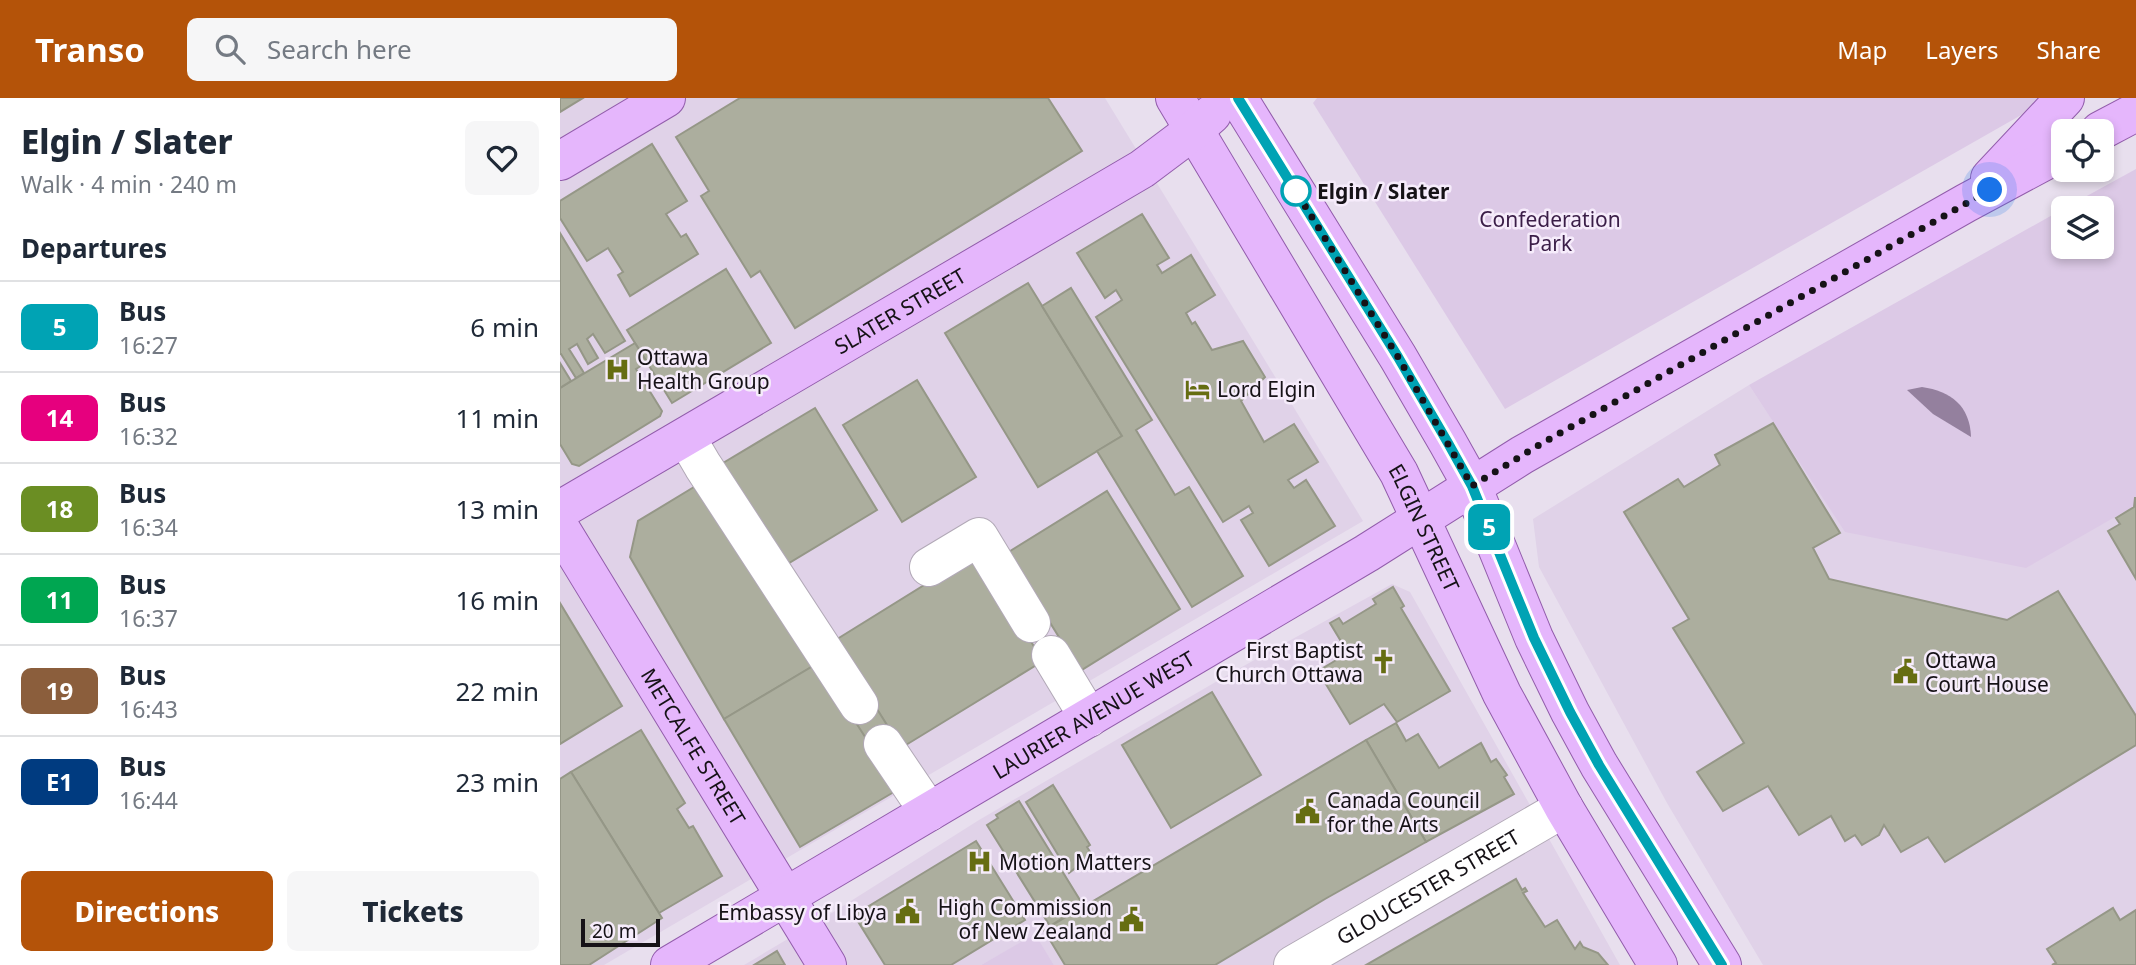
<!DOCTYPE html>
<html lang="en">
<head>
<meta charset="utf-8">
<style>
	body { margin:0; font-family:"Noto Sans",sans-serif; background:#f6f6f7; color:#1f2937; height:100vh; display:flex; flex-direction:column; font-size:26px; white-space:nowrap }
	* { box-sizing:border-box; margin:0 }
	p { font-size:23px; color:#747a83 }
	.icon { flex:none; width:38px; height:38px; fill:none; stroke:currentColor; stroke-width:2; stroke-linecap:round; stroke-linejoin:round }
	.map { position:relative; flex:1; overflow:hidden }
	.sheet { display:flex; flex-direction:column; background:#fff; width:560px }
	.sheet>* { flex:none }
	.badge { padding:0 14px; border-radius:10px; font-size:24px; line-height:46px }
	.tools { position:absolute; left:1491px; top:21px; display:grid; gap:14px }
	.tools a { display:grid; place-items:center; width:63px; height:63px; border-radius:10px; background:#fff; box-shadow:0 4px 10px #0003; font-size:35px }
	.scale { position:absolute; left:21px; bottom:18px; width:79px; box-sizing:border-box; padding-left:7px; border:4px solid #161217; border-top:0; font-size:19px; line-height:24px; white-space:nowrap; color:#161217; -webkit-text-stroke:5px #f6ecfb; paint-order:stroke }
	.you { position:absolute; width:35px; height:35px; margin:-18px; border:5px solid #fff; border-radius:50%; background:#1a73e8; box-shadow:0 0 0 10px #1a73e833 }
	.map>.badge { position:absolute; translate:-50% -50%; box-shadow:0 0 0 4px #fff }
	h2 { padding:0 21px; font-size:26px; line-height:63px }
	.round { display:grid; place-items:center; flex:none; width:74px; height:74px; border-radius:10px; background:#f6f6f7 }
	.overview { display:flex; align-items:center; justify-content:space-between; height:119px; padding:0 21px }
	h1 { font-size:33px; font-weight:800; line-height:52px }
	.button { display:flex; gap:14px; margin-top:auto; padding:14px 21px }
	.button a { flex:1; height:80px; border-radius:10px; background:#b45309; color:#fff; font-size:28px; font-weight:800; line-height:80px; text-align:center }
	.button a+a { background:#f6f6f7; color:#1f2937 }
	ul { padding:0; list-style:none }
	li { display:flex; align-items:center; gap:21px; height:91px; padding:0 21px; border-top:2px solid #e0e1e3 }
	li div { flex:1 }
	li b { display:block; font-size:26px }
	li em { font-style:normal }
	li .badge { min-width:77px; font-weight:700; text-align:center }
	header { display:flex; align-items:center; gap:42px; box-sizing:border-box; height:98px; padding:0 35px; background:#b45309; color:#fff }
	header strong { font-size:33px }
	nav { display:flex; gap:38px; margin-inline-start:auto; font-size:24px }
	.search { width:490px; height:63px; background:#f6f6f7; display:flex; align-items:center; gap:18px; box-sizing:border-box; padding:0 24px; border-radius:10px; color:#747a83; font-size:26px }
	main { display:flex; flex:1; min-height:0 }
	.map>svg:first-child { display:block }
	.built { fill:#e0d2e8 }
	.green { fill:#dcc9e6 }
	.water { fill:#94809e }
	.building { fill:#acae9e; stroke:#959787; stroke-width:2 }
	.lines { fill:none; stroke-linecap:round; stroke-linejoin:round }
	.minor-casing { stroke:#b2a9b7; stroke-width:40 }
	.major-casing { stroke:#925dab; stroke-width:40 }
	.minor { stroke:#fff; stroke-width:38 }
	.major { stroke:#e5b6fc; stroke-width:38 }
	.line-casing { stroke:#fff; stroke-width:16 }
	.line { stroke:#00a3b4; stroke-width:10 }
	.walk { stroke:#161217; stroke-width:7; stroke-dasharray:0 12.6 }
	.stop-dot { fill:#fff; stroke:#00a3b4; stroke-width:3.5 }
	.labels { text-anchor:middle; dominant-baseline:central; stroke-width:5; stroke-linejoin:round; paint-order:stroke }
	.stop-label { font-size:21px; font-weight:bold; fill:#161217; stroke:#f6ecfb; text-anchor:start }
	.park-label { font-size:21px; fill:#3a1d47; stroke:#f6ecfb }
	.street-label { font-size:21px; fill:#161217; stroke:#f6ecfb }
	.poi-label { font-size:21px; fill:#161217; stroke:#f6ecfb; text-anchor:start }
</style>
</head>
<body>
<header>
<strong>Transo</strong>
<div class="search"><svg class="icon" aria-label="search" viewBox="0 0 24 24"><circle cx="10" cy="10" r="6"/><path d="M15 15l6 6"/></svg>Search here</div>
<nav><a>Map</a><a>Layers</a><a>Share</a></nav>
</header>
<main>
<section class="sheet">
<div class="overview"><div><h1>Elgin / Slater</h1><p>Walk · 4 min · 240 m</p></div><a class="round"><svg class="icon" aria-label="heart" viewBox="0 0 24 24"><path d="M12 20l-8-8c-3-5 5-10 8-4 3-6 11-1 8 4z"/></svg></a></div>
<h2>Departures</h2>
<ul>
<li><span class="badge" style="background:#00a3b4;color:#fff">5</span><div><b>Bus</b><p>16:27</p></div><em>6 min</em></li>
<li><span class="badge" style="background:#e6007e;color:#fff">14</span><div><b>Bus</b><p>16:32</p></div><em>11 min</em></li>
<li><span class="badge" style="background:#6b8e23;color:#fff">18</span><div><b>Bus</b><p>16:34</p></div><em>13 min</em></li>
<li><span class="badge" style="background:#00a651;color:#fff">11</span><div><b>Bus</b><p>16:37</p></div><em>16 min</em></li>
<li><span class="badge" style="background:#8b5e3c;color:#fff">19</span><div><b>Bus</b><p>16:43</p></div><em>22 min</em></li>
<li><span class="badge" style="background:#003b80;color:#fff">E1</span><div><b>Bus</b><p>16:44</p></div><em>23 min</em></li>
</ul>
<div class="button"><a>Directions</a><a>Tickets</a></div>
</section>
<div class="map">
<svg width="1576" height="867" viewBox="0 0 1576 867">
	<rect width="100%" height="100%" fill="#e8dfee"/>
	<g class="built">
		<polygon points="0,0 545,0 803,423 44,867 0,867"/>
		<polygon points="1189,287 1286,434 1576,407 1576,867 1203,867 1107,705 979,469 973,421"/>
		<polygon points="832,486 850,494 1060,867 494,867 475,837 421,867 184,867 275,813 419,722 671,575"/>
	</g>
	<g class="green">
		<polygon points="757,0 1491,0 945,311 753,5"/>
		<polygon points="1576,71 1576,407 1466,470 1285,434 1189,287 1503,111 1503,149 1542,149 1542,110 1505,110"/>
		<polygon points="475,836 494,867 421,867"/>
	</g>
	<path class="water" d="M1362,289c29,4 48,19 49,50l-38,-23 -26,-24z"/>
	<g class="building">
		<polygon points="0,0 23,0 0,14"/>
		<polygon points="180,0 488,0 522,53 235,230 200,173 191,179 141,98 149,93 116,39"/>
		<polygon points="92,46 127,103 106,116 121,139 126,136 138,156 70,198 58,177 63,174 48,150 27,163 0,120 0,103"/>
		<polygon points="582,116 609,160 597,167 602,175 631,157 655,197 626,215 632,226 635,224 652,252 683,243 705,279 681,303 704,344 734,326 758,364 728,382 734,390 746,382 775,428 709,468 681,422 693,415 689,408 663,424 536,219 562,202 556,192 545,200 517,155"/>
		<polygon points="0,135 65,243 45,255 33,236 27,241 38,260 28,266 17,246 9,251 24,275 16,280 1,256 0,256"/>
		<polygon points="166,171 211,245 112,305 67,232"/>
		<polygon points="468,185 562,338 478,389 385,235"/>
		<polygon points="511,190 592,322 576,332 615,397 629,389 683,478 632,509 537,353 562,338 482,208"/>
		<polygon points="75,245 87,264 76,271 102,313 100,318 19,368 12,366 0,346 0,290"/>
		<polygon points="0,265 11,283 0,290"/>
		<polygon points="357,282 416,379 342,424 283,327"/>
		<polygon points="255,310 317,412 219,471 158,368"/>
		<polygon points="1213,325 1280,435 1253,450 1269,481 1447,522 1498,493 1576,618 1576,647 1385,764 1368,739 1341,754 1324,727 1319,737 1302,747 1295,737 1285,743 1271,718 1239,737 1208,688 1163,713 1137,674 1184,645 1113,530 1129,521 1064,414 1118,381 1124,389 1160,367 1155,357"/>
		<polygon points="134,389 258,565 164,621 70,459 78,423"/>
		<polygon points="547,393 620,511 520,573 447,455"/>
		<polygon points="1575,400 1576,400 1576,481 1548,433 1560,426 1556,420 1574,409"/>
		<polygon points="416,455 483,563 341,650 274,543"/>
		<polygon points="833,489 844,508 841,510 890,593 837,624 824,606 790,626 758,573 788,555 770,525 779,520 783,526 816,506 813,501"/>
		<polygon points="0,505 62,608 0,646"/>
		<polygon points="258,565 339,691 240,749 164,621"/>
		<polygon points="652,594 701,677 611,730 562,647"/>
		<polygon points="312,603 332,635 311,648 291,617"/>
		<polygon points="836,625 846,643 858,636 879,670 921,645 931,664 936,661 947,677 944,679 954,696 866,744 806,642"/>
		<polygon points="81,632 125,705 117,711 129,730 133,728 162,778 99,815 11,674"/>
		<polygon points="806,642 866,744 765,801 655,867 505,867 484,832"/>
		<polygon points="11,674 102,820 29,867 0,867 0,681"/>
		<polygon points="493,687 530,747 527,749 532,757 509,775 466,704"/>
		<polygon points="459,703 523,807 490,828 427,727 438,720 436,717"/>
		<polygon points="416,743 465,822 391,867 325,867 294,817"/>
		<polygon points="956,781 962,792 965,790 967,793 963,795 985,829 997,822 1015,851 1020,844 1023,849 1038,855 1048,867 806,867"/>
		<polygon points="1553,810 1560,822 1576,812 1576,867 1492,867 1496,865 1487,851"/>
		<polygon points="217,853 225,867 194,867"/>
	</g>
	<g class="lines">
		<defs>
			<g id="minor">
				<polyline points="126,339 143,368 299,607"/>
				<polyline points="369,469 419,439 471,525"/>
				<polyline points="491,557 529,620"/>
				<polyline points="323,646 369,714"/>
				<path id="s1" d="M733,867l271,-157"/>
			</g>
			<g id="major">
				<path id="s2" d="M615,0l224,375 103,221 62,114 94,157"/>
				<polyline points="678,0 838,259 888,345 912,388 974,540 1010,614 1039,667 1162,867"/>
				<polyline points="1540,33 1576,14"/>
				<polyline points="0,63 106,0"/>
				<polyline points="1430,80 1505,0"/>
				<path id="s3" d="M0,412l582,-341 52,-39 18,-16"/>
				<path id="s4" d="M0,430l267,437"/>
				<path id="s5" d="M110,867l697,-412 155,-98 444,-252 97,-52"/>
			</g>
		</defs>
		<use href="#minor" class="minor-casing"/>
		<use href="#major" class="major-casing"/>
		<use href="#minor" class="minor"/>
		<use href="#major" class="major"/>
	</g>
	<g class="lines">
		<defs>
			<polyline id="line" points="678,0 838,259 888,345 912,388 974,540 1010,614 1039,667 1162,867"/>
		</defs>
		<use href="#line" class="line-casing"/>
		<use href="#line" class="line"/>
		<polyline class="walk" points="736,93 734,90 838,259 912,388 979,347 1430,92"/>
	</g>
	<defs>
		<symbol id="hospital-bare" viewBox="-9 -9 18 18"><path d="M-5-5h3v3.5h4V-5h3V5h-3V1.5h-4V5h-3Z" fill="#666d12" stroke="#f6ecfb" stroke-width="2.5" paint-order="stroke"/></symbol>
		<symbol id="hotel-bare" viewBox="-9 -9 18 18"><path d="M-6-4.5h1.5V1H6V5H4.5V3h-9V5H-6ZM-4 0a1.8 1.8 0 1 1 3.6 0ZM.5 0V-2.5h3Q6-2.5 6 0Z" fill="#666d12" stroke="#f6ecfb" stroke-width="2.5" paint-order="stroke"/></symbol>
		<symbol id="church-bare" viewBox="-9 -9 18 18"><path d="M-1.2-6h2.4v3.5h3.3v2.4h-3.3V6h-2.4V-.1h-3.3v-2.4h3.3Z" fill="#666d12" stroke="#f6ecfb" stroke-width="2.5" paint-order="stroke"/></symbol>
		<symbol id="civic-bare" viewBox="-9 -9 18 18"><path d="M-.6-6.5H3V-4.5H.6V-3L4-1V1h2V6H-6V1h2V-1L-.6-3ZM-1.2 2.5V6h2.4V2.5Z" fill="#666d12" stroke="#f6ecfb" stroke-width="2.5" paint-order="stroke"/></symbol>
	</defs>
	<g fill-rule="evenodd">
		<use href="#hospital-bare" x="40" y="254" width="35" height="35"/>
		<use href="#hotel-bare" x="620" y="274" width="35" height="35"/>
		<use href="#church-bare" x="806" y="546" width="35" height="35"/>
		<use href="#civic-bare" x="1328" y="556" width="35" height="35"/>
		<use href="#civic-bare" x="730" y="696" width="35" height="35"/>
		<use href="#hospital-bare" x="402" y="746" width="35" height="35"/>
		<use href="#civic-bare" x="330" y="796" width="35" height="35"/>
		<use href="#civic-bare" x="554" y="804" width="35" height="35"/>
	</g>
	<circle class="stop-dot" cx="736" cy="93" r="14"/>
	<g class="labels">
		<g class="stop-label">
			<text x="757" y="93">Elgin / Slater</text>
		</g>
		<g class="park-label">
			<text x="990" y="121">Confederation<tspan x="990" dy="24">Park</tspan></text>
		</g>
		<g class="street-label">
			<text stroke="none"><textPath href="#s3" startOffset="394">SLATER STREET</textPath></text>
			<text stroke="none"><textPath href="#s2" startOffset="497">ELGIN STREET</textPath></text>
			<text stroke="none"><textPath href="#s5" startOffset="492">LAURIER AVENUE WEST</textPath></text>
			<text stroke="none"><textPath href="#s4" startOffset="256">METCALFE STREET</textPath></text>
			<text stroke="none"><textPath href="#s1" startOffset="156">GLOUCESTER STREET</textPath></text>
		</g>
		<g class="poi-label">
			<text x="77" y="259">Ottawa<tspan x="77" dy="24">Health Group</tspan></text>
			<text x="657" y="291">Lord Elgin</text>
			<text x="803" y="552" text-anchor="end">First Baptist<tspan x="803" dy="24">Church Ottawa</tspan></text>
			<text x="1365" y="562">Ottawa<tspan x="1365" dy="24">Court House</tspan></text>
			<text x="767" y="702">Canada Council<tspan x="767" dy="24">for the Arts</tspan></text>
			<text x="439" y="764">Motion Matters</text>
			<text x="552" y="809" text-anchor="end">High Commission<tspan x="552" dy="24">of New Zealand</tspan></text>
			<text x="327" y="814" text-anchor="end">Embassy of Libya</text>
		</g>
	</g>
</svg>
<div class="tools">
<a><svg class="icon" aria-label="locate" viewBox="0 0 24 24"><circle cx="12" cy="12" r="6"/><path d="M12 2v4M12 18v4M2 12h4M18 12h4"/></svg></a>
<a><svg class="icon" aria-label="layers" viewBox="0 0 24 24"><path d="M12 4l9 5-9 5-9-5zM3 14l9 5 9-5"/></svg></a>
</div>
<div class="scale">20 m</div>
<div class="you" style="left:1430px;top:92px"></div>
<b class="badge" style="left:929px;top:429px;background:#00a3b4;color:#fff">5</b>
</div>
</main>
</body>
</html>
